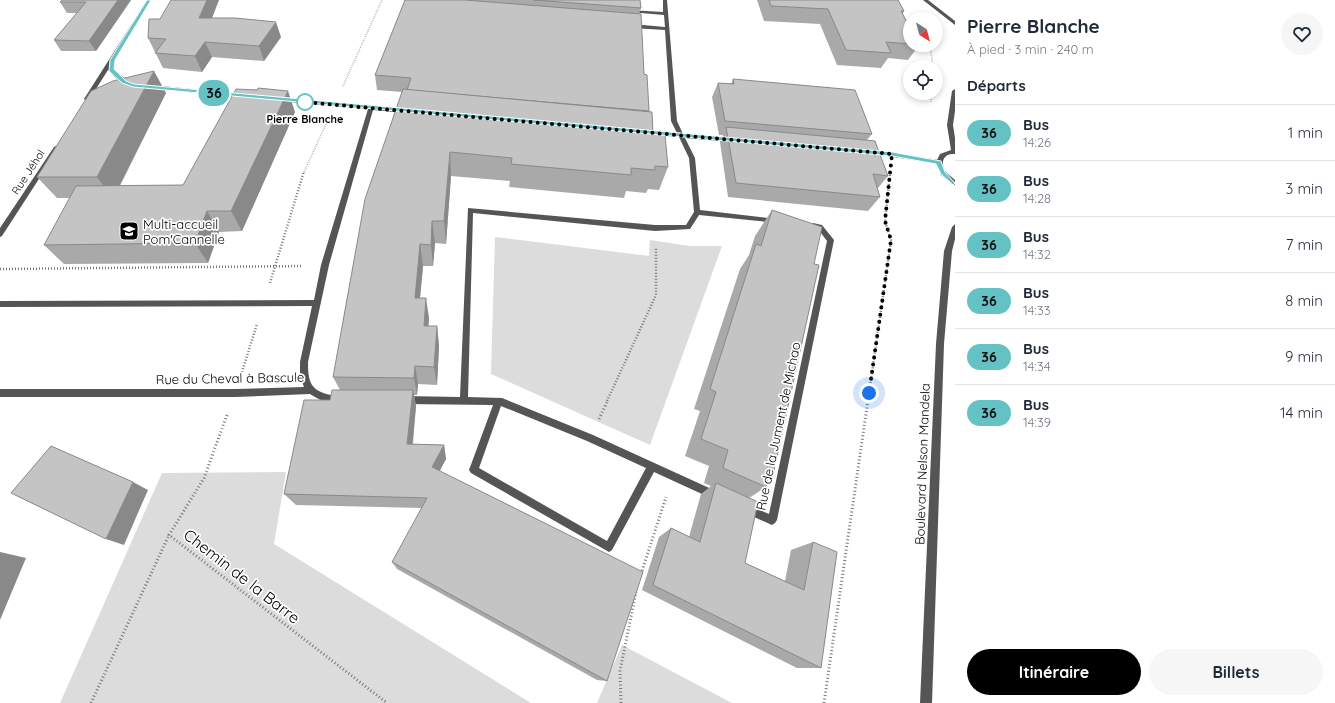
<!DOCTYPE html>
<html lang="fr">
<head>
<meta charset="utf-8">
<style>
	body { margin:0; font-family:Quicksand,sans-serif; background:#f6f6f7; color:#1f2937; height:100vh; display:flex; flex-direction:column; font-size:15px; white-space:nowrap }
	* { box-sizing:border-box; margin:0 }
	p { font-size:13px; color:#747a83 }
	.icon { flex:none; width:22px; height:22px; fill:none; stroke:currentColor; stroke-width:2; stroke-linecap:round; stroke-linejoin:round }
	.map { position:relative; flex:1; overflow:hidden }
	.panel { display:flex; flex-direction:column; background:#fff; width:380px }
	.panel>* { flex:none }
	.badge { padding:0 8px; border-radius:13px; font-size:14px; line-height:26px }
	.needle { width:26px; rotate:144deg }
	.fabs { position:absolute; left:903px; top:12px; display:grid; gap:8px }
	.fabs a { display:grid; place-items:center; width:40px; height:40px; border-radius:50%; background:#fff; box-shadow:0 2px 6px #0003; font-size:20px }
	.you { position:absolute; width:20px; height:20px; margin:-10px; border:3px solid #fff; border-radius:50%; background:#1a73e8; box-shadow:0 0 0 6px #1a73e833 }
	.map>.badge { position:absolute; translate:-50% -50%; box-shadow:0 0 0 2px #fff }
	h2 { padding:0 12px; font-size:15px; line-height:36px }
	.round { display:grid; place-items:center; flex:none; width:42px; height:42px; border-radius:21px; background:#f6f6f7 }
	.summary { display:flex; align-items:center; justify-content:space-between; height:68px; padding:0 12px }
	h1 { font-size:19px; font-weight:700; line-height:30px }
	.button { display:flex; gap:8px; margin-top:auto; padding:8px 12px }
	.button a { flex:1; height:46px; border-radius:24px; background:#000; color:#fff; font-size:16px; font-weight:700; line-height:46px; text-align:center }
	.button a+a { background:#f6f6f7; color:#1f2937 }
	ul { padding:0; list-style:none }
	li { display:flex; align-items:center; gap:12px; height:56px; padding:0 12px; border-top:1px solid #e0e1e3 }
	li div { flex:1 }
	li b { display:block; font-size:15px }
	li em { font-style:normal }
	li .badge { min-width:44px; font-weight:700; text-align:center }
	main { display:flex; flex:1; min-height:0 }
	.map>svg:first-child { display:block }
	.green { fill:#dcdcdc }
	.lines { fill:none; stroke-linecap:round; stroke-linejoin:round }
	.path-far2 { stroke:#777; stroke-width:1.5; stroke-dasharray:0.5 1.5; stroke-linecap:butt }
	.path-far1 { stroke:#777; stroke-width:2.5; stroke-dasharray:1 2; stroke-linecap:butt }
	.path { stroke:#777; stroke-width:3; stroke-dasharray:1 2.5; stroke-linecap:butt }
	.minor { fill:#555; fill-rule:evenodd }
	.tertiary { fill:#555; fill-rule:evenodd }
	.wall { fill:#a9a9a9 }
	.shaded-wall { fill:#898989 }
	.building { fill:#c4c4c4; stroke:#898989 }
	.line { fill:#65c2c4; stroke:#fff }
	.walk { stroke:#000; stroke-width:4; stroke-dasharray:0 7.2 }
	.stop-dot { fill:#fff; stroke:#65c2c4; stroke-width:2 }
	.labels { text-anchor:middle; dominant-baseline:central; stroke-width:3.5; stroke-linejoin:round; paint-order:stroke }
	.far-stop-label { font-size:11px; font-weight:bold; fill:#000; stroke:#fff }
	.far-street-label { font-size:11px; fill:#000; stroke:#fff }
	.poi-label { font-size:13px; fill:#000; stroke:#fff; text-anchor:start }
	.street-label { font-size:13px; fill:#000; stroke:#fff }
	.near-street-label { font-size:16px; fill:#000; stroke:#fff }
</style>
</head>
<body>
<main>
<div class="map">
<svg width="955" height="703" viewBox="0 0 955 703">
	<rect width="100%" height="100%" fill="#fff"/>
	<g class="green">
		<polygon points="495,237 649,256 650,240 690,246 722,246 650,445 491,374"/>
		<polygon points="286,472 274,544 531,703 60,703 162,473"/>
		<polygon points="622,645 732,703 597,703"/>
	</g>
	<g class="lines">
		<g class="path-far2">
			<polyline points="930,45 933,67"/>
			<polyline points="343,86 382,0"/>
			<polyline points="931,93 931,103"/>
			<polyline points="304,172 327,122"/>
		</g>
		<g class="path-far1">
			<polyline points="0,269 303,266"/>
			<polyline points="270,283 304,171"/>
			<polyline points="242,372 257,324"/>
			<polyline points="607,401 656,295 656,247"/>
			<polyline points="868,401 891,240 885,221 890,174"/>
		</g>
		<g class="path">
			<polyline points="227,415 204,478 169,535 387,703"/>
			<polyline points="599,419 608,400"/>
			<polyline points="641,574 666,497"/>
			<polyline points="91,703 169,535"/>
			<polyline points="621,703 620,671 636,592"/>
			<polyline points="824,703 868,400"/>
		</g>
		<g class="minor">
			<polygon points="147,0 151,0 115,60 114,70 132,84 127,85 116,78 108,70 89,100 85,100 84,99"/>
			<path d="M663,0h4l10,121 6,13 49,4 3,2 -3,2 -47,-4 10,20 5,52 76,9 3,2 -1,2 -79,-8 -9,14 -35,2 -182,-18 -5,184 34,1 91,37 125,57 2,3 -2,3 -3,2 -61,-28 -42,78 -3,2 -138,-79 -2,-3 24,-65 -89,-1 -3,-1 -1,-3 1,-3 3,-1 56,1 8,-189 187,17h31l8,-13 -5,-54 -10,-21 -37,-3 -3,-2 3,-2 35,3 -6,-12 -6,-91 -33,-2 -3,-2 3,-2 33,3 -1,-12 -35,-3 -2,-1 2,-1 34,2zM501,406l86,35 59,27 -39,73 -128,-73z"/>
			<polygon points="152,85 242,94 245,96 242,98 150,88 149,87"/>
			<path d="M281,98l124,11 3,2 -3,2 -32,-3 -44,155 -21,97c0,19 2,29 23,33 4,1 9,1 13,2l1,3 -1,3c-11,4 -25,-3 -34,-9l-75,3h-235v-8h235l69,-2 -4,-11v-14l12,-56 -312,1v-6l314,-1 7,-35 47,-156 -89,-8v-2z"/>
			<polygon points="56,146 59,148 2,236 0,237 0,228 54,147"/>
			<polygon points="869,150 939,160 942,162 939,164 867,153 866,152"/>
			<polygon points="813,223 822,225 834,240 777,520 775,523 772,525 743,512 741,509 743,506 746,504 769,514 827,241 818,229 811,228 810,226"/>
		</g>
		<g class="tertiary">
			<polygon points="923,0 928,0 955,21 955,25"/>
			<path d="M955,89v22l-2,14 2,13v16c-11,-1 -15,7 -10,17 2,3 7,6 10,9v5l-14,-10 -5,-13 4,-8 11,-4 -4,-25 5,-34z"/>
			<polygon points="955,224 955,239 952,251 944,344 932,703 920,703 936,344 944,251 952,227"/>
		</g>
	</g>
	<g class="wall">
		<polygon points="62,0 131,0 96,51 61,51 54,40 77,13 67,13 60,2"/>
		<polygon points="405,0 640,0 641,8 639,14 644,74 649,111 653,134 668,167 659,190 648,189 646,193 626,191 624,198 509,187 510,181 451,176 446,244 435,243 433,266 423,266 420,298 429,318 428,326 437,326 439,346 437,385 418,384 417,395 414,395 416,406 413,444 444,445 446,459 439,471 607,681 597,680 397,569 392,562 422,508 296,505 284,494 330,400 340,390 333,377 402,92 377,90 375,75"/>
		<polygon points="757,0 898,0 904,11 903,14 910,28 910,45 919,45 908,60 888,58 881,68 837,65 820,24 764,21"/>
		<polygon points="212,18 281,37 264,61 212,57 202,72 163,68 148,38"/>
		<polygon points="733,79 872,134 867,140 888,176 877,189 880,197 868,211 728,197 720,142 723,135 719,135 712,97 718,83 731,84"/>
		<polygon points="166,93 120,186 183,185 295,112 242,231 219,232 208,263 64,264 44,245 70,198 57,198 37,177"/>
		<polygon points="772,210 814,264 774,470 768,474 766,487 749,498 745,563 785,581 791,550 813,542 821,668 797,668 642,590 659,537 671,528 689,537 701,494 711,486 704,483 709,466 685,456 700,411 694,409 740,269 749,255 755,236"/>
	</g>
	<g class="shaded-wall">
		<polygon points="118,0 131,0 96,51 89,41"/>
		<polygon points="207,0 219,0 206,34 199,18"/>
		<polygon points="276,22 281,37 264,61 259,46"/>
		<polygon points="205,42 212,57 202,72 195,56"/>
		<polygon points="154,71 166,93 113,198 97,177"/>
		<polygon points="288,91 295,112 242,231 231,211"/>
		<polygon points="450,152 451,176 446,244 444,221"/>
		<polygon points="207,211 219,232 208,263 195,243"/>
		<polygon points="432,221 435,243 433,266 431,245"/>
		<polygon points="420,244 423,266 418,318 415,298"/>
		<polygon points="426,298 429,318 427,345 424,326"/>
		<polygon points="437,326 439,346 437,385 434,367"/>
		<polygon points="415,366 418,384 417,395 414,378"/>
		<polygon points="413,390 416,406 411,457 407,444"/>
		<polygon points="444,445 446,459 435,480 432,467"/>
		<polygon points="133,482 148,490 124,545 106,539"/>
		<polygon points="0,552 26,558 0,620"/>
	</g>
	<g class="building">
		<polygon points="62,0 118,0 89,41 54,40 86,2 60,2"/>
		<polygon points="171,0 207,0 199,18 235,18 276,22 259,46 205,42 195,56 155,53 166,39 148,38 149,19 160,19"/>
		<polygon points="405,0 465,0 641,14 644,74 647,75 649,111 407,90 411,78 375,75"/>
		<polygon points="534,0 640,0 641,8"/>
		<polygon points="769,0 898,0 904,11 901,11 910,28 910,44 886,42 891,53 846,50 828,9 771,6"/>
		<polygon points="154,71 97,177 37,177 91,91 113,81"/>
		<polygon points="733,79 855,90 872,134 725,121 718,83 734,84"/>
		<polygon points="258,88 288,91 231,211 207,211 195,243 44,245 76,186 183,185 236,89 257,90"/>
		<polygon points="403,89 652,112 653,134 665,135 668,167 655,166 655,170 631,168 631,175 511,164 512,158 450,152 444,221 432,221 431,245 420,244 415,298 426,298 424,326 437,326 434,367 415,366 414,378 333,377 365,199"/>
		<polygon points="726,127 875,141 888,176 873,174 880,197 736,183"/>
		<polygon points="772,210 822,227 814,264 819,265 774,470 770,468 766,487 723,468 728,450 701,439 716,392 710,389 756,244 761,246"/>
		<polygon points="332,390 413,390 407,444 444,445 432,467 643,572 607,681 392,562 427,498 284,494 304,400 330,400"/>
		<polygon points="51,446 133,482 106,539 11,493"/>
		<polygon points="716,483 758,502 745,563 804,590 813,542 837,552 821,668 653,585 671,528 700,542"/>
	</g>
	<polygon class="line" points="147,0 151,0 115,60 114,69 126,81 134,84 892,152 941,161 945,172 955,183 953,185 941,174 936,164 892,156 133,87 122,83 109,71 110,60"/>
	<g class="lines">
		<polyline class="walk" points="305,102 303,102 892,154 885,221 891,240 869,393"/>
	</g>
	<defs>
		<symbol id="school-square" viewBox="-11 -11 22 22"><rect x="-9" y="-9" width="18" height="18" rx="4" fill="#000" stroke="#fff"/><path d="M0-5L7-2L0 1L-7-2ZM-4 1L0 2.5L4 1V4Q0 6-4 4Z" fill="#fff"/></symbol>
	</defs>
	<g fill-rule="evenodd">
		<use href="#school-square" x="118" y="220" width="22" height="22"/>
	</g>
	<circle class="stop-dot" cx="305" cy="102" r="8"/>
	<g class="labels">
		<g class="far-stop-label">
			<text x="305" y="119">Pierre Blanche</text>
		</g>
		<g class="far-street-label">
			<text transform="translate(28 172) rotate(-57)">Rue Jéhol</text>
		</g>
		<g class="poi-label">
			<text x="143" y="224">Multi-accueil<tspan x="143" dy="15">Pom'Cannelle</tspan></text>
		</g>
		<g class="street-label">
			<text transform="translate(230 378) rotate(-1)">Rue du Cheval à Bascule</text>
			<text transform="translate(778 426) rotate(-78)">Rue de la Jument de Michao</text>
			<text transform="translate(922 464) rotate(-88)">Boulevard Nelson Mandela</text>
		</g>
		<g class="near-street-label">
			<text transform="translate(242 576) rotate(38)">Chemin de la Barre</text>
		</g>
	</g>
</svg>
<div class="fabs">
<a><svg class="needle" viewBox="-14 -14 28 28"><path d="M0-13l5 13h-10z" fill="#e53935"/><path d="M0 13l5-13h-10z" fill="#747a83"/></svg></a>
<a><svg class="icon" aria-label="locate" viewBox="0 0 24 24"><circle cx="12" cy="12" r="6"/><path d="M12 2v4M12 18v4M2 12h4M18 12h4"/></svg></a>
</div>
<div class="you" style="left:869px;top:393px"></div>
<b class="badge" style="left:214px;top:93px;background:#65c2c4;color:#111">36</b>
</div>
<section class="panel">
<div class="summary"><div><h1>Pierre Blanche</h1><p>À pied · 3 min · 240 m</p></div><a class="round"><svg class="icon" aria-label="heart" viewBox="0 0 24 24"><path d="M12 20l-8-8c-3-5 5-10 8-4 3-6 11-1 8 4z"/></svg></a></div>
<h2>Départs</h2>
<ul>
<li><span class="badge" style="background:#65c2c4;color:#111">36</span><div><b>Bus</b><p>14:26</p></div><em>1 min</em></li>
<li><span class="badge" style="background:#65c2c4;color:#111">36</span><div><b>Bus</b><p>14:28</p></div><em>3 min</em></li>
<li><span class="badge" style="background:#65c2c4;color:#111">36</span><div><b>Bus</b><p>14:32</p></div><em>7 min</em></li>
<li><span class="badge" style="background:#65c2c4;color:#111">36</span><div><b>Bus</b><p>14:33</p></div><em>8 min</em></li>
<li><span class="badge" style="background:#65c2c4;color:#111">36</span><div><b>Bus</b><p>14:34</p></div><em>9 min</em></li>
<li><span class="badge" style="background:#65c2c4;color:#111">36</span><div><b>Bus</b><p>14:39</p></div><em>14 min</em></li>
</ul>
<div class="button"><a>Itinéraire</a><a>Billets</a></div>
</section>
</main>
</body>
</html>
